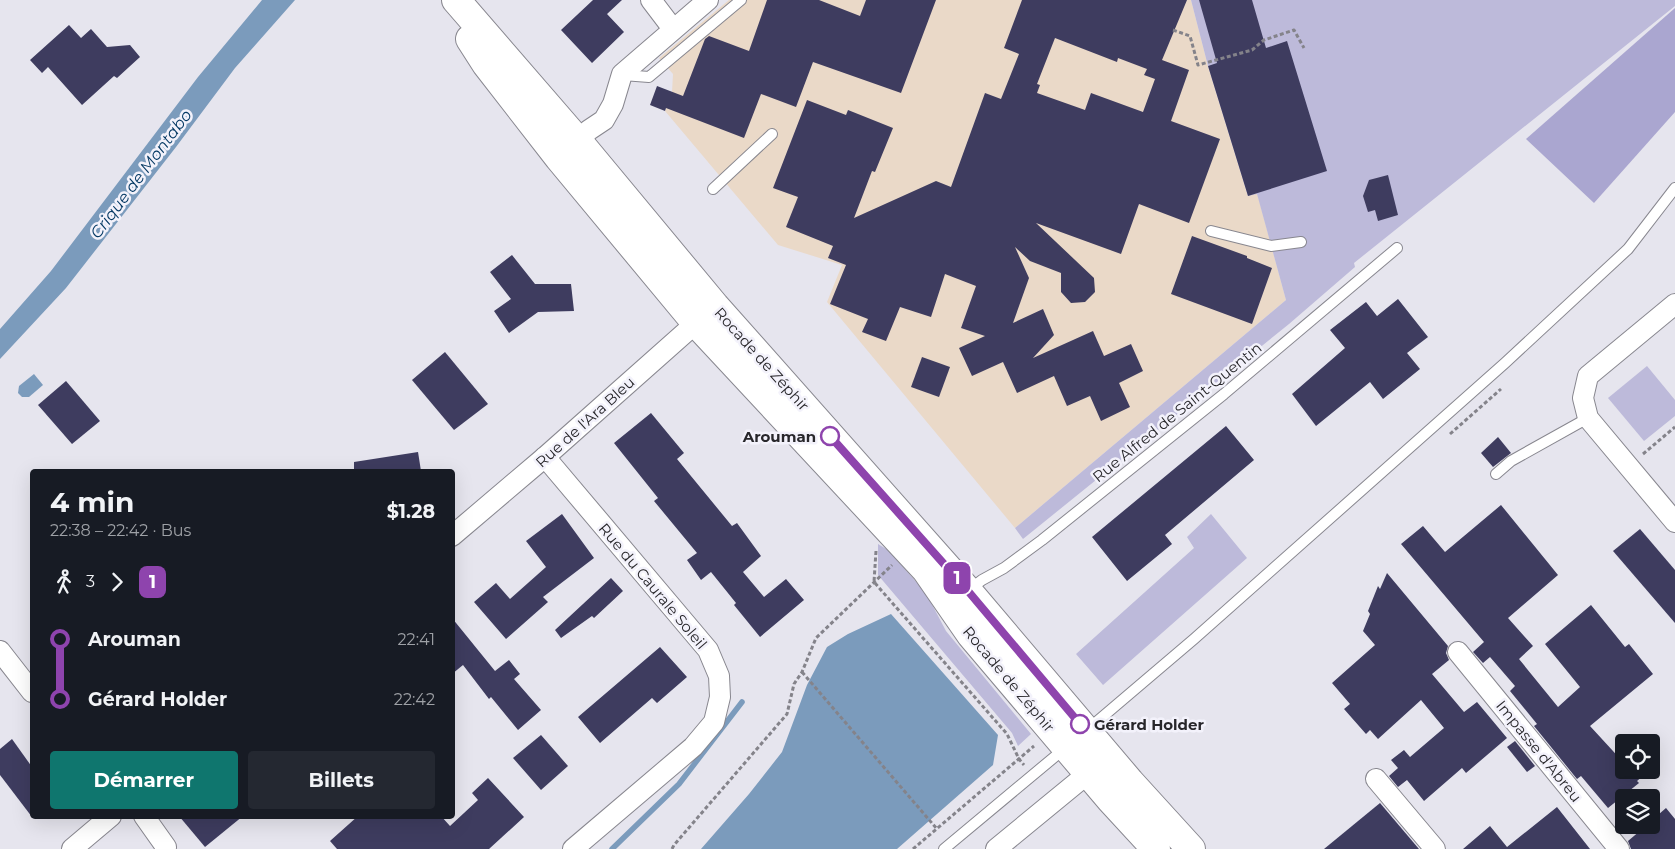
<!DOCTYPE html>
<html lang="fr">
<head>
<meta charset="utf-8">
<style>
	body { margin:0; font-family:Montserrat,sans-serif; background:#242831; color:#f1f3f6; height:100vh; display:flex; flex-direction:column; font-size:19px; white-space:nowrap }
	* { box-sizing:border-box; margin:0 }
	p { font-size:16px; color:#9ea1a6 }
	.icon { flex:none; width:28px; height:28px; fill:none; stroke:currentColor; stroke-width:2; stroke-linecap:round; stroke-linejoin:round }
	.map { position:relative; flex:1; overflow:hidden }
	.details { position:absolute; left:30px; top:469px; width:425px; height:350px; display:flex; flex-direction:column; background:#171b24; border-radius:5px; box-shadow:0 5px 20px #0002 }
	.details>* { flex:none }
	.badge { padding:0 10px; border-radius:8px; font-size:18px; line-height:32px }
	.buttons { position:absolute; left:1615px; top:734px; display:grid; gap:10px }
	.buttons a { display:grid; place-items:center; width:45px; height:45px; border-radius:5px; background:#171b24; box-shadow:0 5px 20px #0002; font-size:25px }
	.map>.badge { position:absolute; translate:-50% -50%; box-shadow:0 0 0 2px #fff }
	.legs { display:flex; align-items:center; gap:8px; height:55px; padding:0 20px; font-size:16px }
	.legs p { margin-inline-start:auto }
	.headline { display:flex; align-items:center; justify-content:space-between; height:85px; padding:0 20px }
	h1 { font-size:28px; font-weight:700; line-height:38px }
	.action { display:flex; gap:10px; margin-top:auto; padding:10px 20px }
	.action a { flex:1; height:58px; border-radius:5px; background:#0f766e; color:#fff; font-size:20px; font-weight:700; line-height:58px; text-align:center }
	.action a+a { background:#242831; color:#f1f3f6 }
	ul { padding:0 20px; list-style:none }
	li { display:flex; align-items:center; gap:18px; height:60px; font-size:19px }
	li i { display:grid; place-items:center; width:8px; height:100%; margin:0 6px; background:currentColor }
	li i::after { content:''; width:12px; height:12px; margin:-6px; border:4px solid; border-radius:50%; background:#171b24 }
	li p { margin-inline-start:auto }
	li:first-child i { background:linear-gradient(#0000 50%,currentColor 0) }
	li:last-child i { background:linear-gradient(currentColor 50%,#0000 0) }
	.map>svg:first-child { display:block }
	.education { fill:#ead9c8 }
	.green { fill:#bdbada }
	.forest { fill:#aaa6d0 }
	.water { fill:#7b9bbc }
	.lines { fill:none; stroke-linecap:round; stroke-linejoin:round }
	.stream { stroke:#7b9bbc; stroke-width:5.5 }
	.building { fill:#3e3c5f; fill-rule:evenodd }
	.lane-casing { stroke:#88878f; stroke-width:12 }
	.street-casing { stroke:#88878f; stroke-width:22 }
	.secondary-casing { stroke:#88878f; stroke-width:30 }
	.path { stroke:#84838a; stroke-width:3; stroke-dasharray:4 2.5; stroke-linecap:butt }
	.lane { stroke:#fff; stroke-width:10 }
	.street { stroke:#fff; stroke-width:20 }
	.secondary { stroke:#fff; stroke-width:28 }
	.line-1-casing { stroke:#fff; stroke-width:11 }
	.line-1 { stroke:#8e44ad; stroke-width:8 }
	.stop-1-dot { fill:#fff; stroke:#8e44ad; stroke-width:2.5 }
	.labels { text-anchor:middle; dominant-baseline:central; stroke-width:5; stroke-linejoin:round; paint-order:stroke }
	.street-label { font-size:15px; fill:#28272b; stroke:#f3f2fb }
	.stop-label { font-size:15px; font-weight:bold; fill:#28272b; stroke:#f3f2fb; text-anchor:end }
	.water-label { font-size:16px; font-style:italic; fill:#053964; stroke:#f3f2fb }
</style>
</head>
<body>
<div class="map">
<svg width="1675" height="849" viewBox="0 0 1675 849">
	<rect width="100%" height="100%" fill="#e6e5ee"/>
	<polygon class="education" points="729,0 1191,0 1208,66 1248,196 1257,193 1286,300 1015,528 827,302 842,265 778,245 665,111 672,92 673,74 659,58"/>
	<g class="green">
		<polygon points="1191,0 1675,0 1675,6 1354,263 1355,267 1289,324 1023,539 1015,528 1286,300 1257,194 1248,196 1208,66"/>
		<polygon points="1647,366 1675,400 1675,416 1644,441 1608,398"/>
		<polygon points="1211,514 1247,558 1103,685 1076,654 1194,548 1187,537"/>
		<polygon points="878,544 888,550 926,593 946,631 1031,734 1018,746 1012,733 878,575"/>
	</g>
	<polygon class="forest" points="1675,8 1675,112 1594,203 1526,139"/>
	<g class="water">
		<polygon points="262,0 295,0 235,68 176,147 66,288 0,359 0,329 51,271 198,77"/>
		<polygon points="34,374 43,385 29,397 22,397 18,393 19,386"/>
		<polygon points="891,614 998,735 993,765 897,849 701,849 749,794 782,752 807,685 827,647 848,634"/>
	</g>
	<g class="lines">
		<polyline class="stream" points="612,849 679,784 742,702"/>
	</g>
	<g class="building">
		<polygon points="593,0 622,0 607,14 624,32 592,63 561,30"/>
		<polygon points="767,0 819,0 860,16 866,0 936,0 901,93 813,62 796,107 761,94 744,138 666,108 665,111 650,105 657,86 683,96 705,39 709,36 749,51"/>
		<path d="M1022,0h165l-25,60 27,10 -18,51 49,18 -31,84 -50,-19 -18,50 -85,-31 58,55 1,14 -10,10 -14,1 -10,-11v-19l-31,-12 -15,-14 14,31 -16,45 30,-14 11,26 -21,23 60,-27 11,25 27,-12 12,27 -24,12 11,24 -29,14 -11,-25 -23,10 -13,-30 -37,17 -14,-31 -31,14 -13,-28 26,-12 -24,-8 15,-42 -31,-12 -14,43 -31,-10 -14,34 -24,-9 6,-13 -38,-15 16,-39 -18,-7 5,-12 -47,-19 12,-30 -25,-9 34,-88 39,15 2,-5 45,18 -18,44 -3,-1 -18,47 82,-37 15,6 34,-94 16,6 18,-45 -15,-6zM1055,38l62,24 1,-4 29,11 -3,6 11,4 -12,33 -52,-19 -6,17 -48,-17 3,-8 -3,-1z"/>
		<polygon points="1199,0 1252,0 1266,48 1287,41 1327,171 1248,196 1208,66 1217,63"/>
		<polygon points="69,25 81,38 91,29 107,47 130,45 140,57 117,78 114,76 82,105 48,67 42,73 30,60"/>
		<polygon points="1388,175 1398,215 1378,221 1375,210 1368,212 1363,196 1369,180"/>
		<polygon points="1192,236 1247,256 1247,258 1272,268 1252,324 1171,294"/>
		<polygon points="512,255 535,284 571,284 574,311 538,312 509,333 494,311 511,299 490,272"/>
		<polygon points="1398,299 1428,337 1407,353 1420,369 1383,399 1370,382 1316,426 1292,394 1345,348 1330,330 1366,302 1377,316"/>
		<polygon points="445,352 488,404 454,430 412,380"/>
		<polygon points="922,357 950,367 939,397 911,387"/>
		<polygon points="66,381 100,421 72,444 38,405"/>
		<polygon points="651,413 684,453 677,459 732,526 737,523 761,556 743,572 764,597 786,579 804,600 760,637 734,605 736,603 711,572 701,580 687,560 697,553 654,501 658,498 614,443"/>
		<polygon points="1226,426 1254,460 1165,535 1172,544 1127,581 1092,537"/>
		<polygon points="1498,437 1511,453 1493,467 1481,453"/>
		<polygon points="418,452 421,471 354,471 354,462"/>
		<polygon points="1501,505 1558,575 1508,618 1533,646 1519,659 1558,707 1580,687 1545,644 1591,605 1625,647 1629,644 1653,674 1590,726 1624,763 1624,770 1650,770 1637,781 1639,783 1608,808 1581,776 1577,779 1534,726 1537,724 1510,691 1515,686 1490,657 1483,663 1473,652 1484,642 1401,544 1423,526 1445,552"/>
		<polygon points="562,514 594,558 543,597 548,602 506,639 474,602 496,583 510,599 546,567 526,541"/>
		<polygon points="1640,529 1675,570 1675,623 1613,551"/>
		<polygon points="1387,573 1448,646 1446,653 1449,660 1432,674 1464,712 1477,702 1507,738 1466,773 1462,768 1424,801 1407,780 1398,787 1389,776 1398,768 1391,760 1404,750 1410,757 1444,728 1421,700 1378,739 1370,730 1366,734 1344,709 1350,704 1332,683 1375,645 1363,631 1370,614 1368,611 1378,586 1380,589"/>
		<polygon points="611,578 623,591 594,618 592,616 561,638 555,630"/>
		<polygon points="452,618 495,671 509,660 520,674 514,679 541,710 518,730 491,697 489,699 463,665 452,674"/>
		<polygon points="660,647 687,677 657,703 652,698 600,743 578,717"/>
		<polygon points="541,735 568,766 541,790 513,758"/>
		<polygon points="12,739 32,767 32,817 0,775 0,749"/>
		<polygon points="1515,741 1535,766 1527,772 1507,747"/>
		<polygon points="488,778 524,817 489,849 337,849 330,841 358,816 441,816 450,826 478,800 472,793"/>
		<polygon points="1380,803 1419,849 1324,849"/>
		<polygon points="1557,807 1590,849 1463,849 1490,826 1507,847"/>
		<polygon points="1666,808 1675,819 1675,849 1631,849 1628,841 1647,825 1651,825 1651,821"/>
		<polygon points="179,816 243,816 205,847"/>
	</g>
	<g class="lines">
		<defs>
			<g id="lane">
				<polyline points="623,75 649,77 741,0"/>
				<polyline points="713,189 772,134"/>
				<polyline points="1211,231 1271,246 1301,242"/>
				<polyline points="1496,474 1511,461 1588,418"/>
				<polyline points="969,590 982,580 1004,568 1042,540 1224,394 1397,248"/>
				<polyline points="1087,730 1194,639 1505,363 1628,249 1675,188"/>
				<polyline points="944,849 1064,749"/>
			</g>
			<g id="street">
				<polyline points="651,0 673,29"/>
				<polyline points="568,150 589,130 604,120 613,104 622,74 708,0"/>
				<polyline points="1675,304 1588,376 1583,398 1588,418 1675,522"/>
				<polyline points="545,457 708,650 719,676 720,697 714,722 693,747 573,849"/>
				<polyline points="452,536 545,457 705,315"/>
				<polyline points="0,651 32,692"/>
				<polyline points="1458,652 1619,849"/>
				<polyline points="1376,779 1435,849"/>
				<polyline points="144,816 166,847"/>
				<polyline points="72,849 111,816"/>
				<polyline points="996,849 1097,766"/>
			</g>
			<g id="secondary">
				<polyline points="456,0 578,141 715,306 968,591 1130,782 1191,849"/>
				<polyline points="470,39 486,64 559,158 696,323 926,570 971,635 1110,799 1156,849"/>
			</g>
		</defs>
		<use href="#lane" class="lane-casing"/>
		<use href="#street" class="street-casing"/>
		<use href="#secondary" class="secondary-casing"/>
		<g class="path">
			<polyline points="1173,30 1190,36 1198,65 1252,50 1264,40 1294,30 1304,48"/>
			<polyline points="1450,434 1501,389"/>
			<polyline points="1643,454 1675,427"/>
			<polyline points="876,551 874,582 1007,734 1019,759 1024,765"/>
			<polyline points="802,672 937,829"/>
			<polyline points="672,849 674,845 787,714 794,684 802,672 816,638 892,565"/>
			<polyline points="913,849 1034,746"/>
		</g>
		<use href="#lane" class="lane"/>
		<use href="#street" class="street"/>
		<use href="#secondary" class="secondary"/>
	</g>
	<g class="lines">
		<defs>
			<polyline id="line-1" points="830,436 968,591 1080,724"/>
		</defs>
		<use href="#line-1" class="line-1-casing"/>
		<use href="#line-1" class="line-1"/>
	</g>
	<g class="stop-1-dot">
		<circle cx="830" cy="436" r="9"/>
		<circle cx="1080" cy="724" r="9"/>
	</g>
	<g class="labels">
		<g class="street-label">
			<text transform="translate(762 359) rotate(48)">Rocade de Zéphir</text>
			<text transform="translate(1177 412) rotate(-39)">Rue Alfred de Saint-Quentin</text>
			<text transform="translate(585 422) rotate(-42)">Rue de l'Ara Bleu</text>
			<text transform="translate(653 586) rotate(50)">Rue du Caurale Soleil</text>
			<text transform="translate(1009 679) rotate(50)">Rocade de Zéphir</text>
			<text transform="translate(1539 751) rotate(51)">Impasse d'Abreu</text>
		</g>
		<g class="stop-label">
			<text x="816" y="436">Arouman</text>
			<text x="1094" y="724" text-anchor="start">Gérard Holder</text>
		</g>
		<g class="water-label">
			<text transform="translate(141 174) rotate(-53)">Crique de Montabo</text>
		</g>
	</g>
</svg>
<div class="buttons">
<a><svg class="icon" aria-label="locate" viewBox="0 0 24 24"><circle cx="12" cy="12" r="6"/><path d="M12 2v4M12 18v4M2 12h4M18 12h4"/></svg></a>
<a><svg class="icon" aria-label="layers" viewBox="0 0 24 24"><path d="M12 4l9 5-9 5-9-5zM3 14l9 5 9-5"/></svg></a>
</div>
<b class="badge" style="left:957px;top:578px;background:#8e44ad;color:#fff">1</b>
<section class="details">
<div class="headline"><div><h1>4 min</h1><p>22:38 – 22:42 · Bus</p></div><b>$1.28</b></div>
<div class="legs"><svg class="icon" aria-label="walk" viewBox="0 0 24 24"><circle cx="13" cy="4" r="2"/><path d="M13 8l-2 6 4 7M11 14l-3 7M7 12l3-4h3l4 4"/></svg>3<svg class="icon" aria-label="forward" viewBox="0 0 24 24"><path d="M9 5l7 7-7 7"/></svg><b class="badge" style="background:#8e44ad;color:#fff">1</b></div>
<ul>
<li><i style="color:#8e44ad"></i><b>Arouman</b><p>22:41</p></li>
<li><i style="color:#8e44ad"></i><b>Gérard Holder</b><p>22:42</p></li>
</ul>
<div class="action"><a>Démarrer</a><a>Billets</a></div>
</section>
</div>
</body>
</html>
